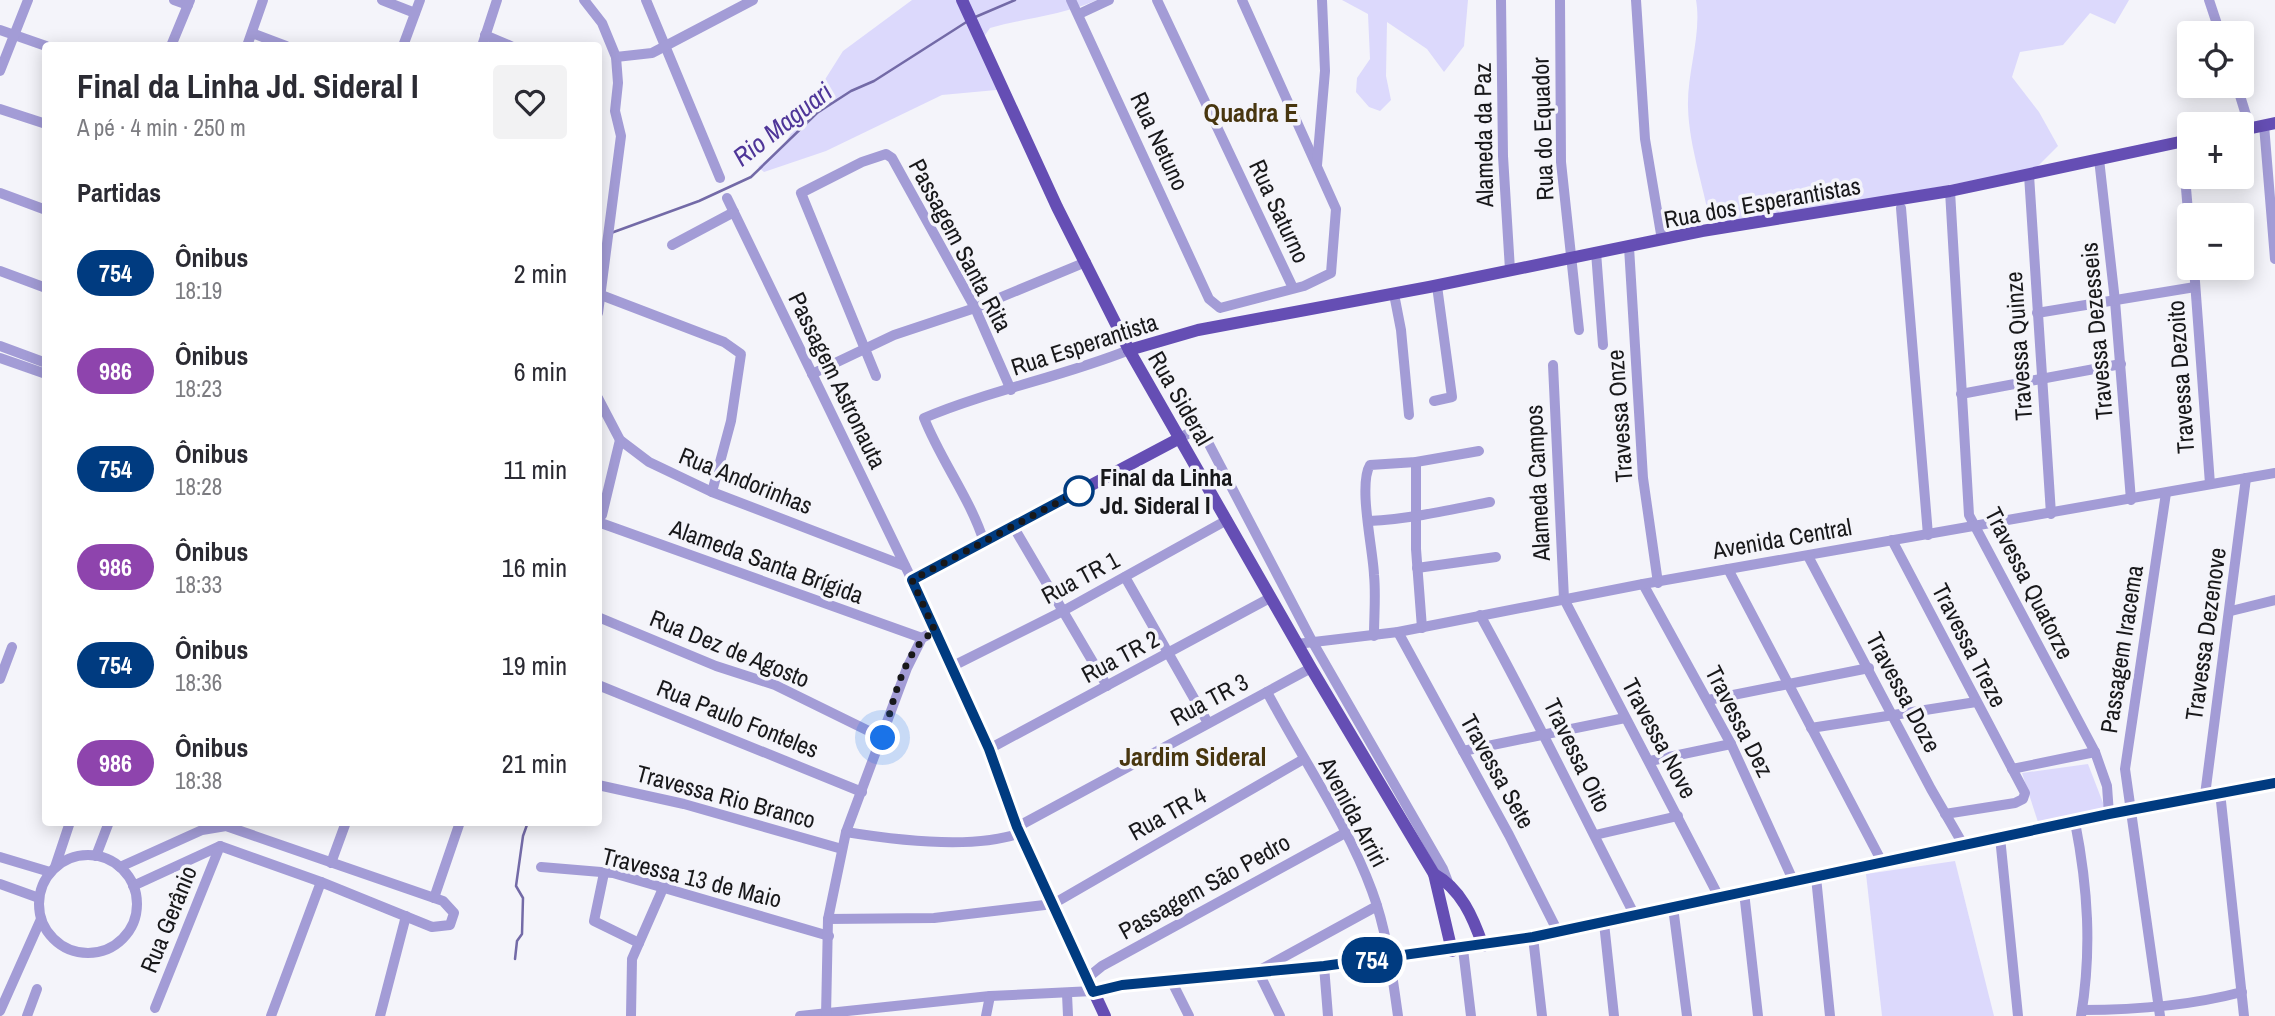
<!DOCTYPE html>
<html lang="pt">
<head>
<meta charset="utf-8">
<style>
	body { margin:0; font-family:"Archivo Narrow",sans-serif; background:#f2f2f3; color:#2b2b33; height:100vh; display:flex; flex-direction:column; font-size:26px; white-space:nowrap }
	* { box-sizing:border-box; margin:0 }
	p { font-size:23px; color:#7c7c81 }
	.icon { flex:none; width:38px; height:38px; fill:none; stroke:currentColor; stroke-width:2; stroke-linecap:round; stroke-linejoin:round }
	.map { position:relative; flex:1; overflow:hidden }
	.sheet { position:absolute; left:42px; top:42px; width:560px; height:784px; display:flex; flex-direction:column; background:#fff; border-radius:7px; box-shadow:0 4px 18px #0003 }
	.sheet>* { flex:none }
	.badge { padding:0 14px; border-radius:23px; font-size:24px; line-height:46px }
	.controls { position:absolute; left:2177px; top:21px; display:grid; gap:14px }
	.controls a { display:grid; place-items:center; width:77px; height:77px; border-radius:7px; background:#fff; box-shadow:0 4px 18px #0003; font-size:35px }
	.you { position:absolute; width:35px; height:35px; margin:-18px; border:5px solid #fff; border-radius:50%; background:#1a73e8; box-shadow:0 0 0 10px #1a73e833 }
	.map>.badge { position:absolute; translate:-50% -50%; box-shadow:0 0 0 4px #fff }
	h2 { padding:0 35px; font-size:26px; line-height:63px }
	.round { display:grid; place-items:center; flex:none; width:74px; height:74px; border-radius:7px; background:#f2f2f3 }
	.headline { display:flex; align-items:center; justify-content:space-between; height:119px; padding:0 35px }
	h1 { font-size:33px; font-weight:700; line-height:52px }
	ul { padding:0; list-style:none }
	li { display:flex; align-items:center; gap:21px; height:98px; padding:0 35px }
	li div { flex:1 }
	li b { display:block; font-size:26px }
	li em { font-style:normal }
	li .badge { min-width:77px; font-weight:700; text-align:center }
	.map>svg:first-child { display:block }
	.green { fill:#dcd9fc }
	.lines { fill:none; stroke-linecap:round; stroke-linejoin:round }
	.stream { stroke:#736aa7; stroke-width:2.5 }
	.minor { stroke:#a39cd6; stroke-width:10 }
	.major { stroke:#654eb4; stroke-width:12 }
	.line-casing { stroke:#fff; stroke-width:16 }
	.line { stroke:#003b80; stroke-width:10 }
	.walk { stroke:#18181a; stroke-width:7; stroke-dasharray:0 12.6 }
	.stop-dot { fill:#fff; stroke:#003b80; stroke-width:3.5 }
	.labels { text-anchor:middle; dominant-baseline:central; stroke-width:7; stroke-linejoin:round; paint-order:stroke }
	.street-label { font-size:24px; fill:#18181a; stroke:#f4f4fa }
	.stop-label { font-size:24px; font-weight:bold; fill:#18181a; stroke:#f4f4fa; text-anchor:start }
	.neighbourhood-label { font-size:26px; font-weight:bold; fill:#48360f; stroke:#f4f4fa }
	.water-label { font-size:26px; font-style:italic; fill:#4e3598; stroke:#f4f4fa }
</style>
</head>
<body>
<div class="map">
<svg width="2275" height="1016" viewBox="0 0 2275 1016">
	<rect width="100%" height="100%" fill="#f4f4fa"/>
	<g class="green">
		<path d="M912,0h185c-34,15 -71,18 -107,28l-7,10 24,51 -65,6 -116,56 -62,21 -6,-5 25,-21 60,-95z"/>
		<polygon points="1342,0 1468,0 1464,46 1444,72 1427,49 1387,22 1386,76 1391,100 1380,111 1369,107 1356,92 1357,78 1370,59 1368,14"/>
		<path d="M1696,0h433l-14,24 -25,-11 -27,32 -43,7 -8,25 27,35 19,34 -23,23 -324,60c-6,-40 -22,-81 -23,-122 -1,-35 14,-73 8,-107z"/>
		<polygon points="2088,764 2105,808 2038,822 2022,773"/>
		<polygon points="1955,861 1994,1016 1882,1016 1866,874"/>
	</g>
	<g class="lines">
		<g class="stream">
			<polyline points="973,18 1015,0"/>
			<polyline points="611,233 699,201 751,177 817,113 851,91 874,81 968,21"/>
			<polyline points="515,959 517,941 522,934 523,898 516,886 523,836 528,822"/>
		</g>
		<g class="minor">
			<polyline points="174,0 188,5"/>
			<polyline points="382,0 415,13"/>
			<polyline points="584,0 602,23 616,57 618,83 615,111 621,136 598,313"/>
			<polyline points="646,0 720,178"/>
			<polyline points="1071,0 1209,299 1220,308 1304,286 1331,273 1336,209 1242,0"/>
			<polyline points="1157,0 1293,288"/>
			<polyline points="1501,0 1503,156 1510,270"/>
			<polyline points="1560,0 1561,162 1579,330"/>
			<polyline points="1636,0 1645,139 1662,240"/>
			<polyline points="2209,0 2220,33"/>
			<polyline points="1079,14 1109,0"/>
			<polyline points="0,30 46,46"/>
			<polyline points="252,33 286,46"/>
			<polyline points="485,35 511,46"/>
			<polyline points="171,46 190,0"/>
			<polyline points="247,46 263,0"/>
			<polyline points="403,46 420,0"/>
			<polyline points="482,46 497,0"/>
			<polyline points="616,57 652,53 753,0"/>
			<polyline points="0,71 28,0"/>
			<polyline points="2237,86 2250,128"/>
			<polyline points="0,109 46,124"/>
			<polyline points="2264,125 2275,259"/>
			<polyline points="2182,142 2189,223"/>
			<polyline points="2099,159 2115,301 2131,500"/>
			<polyline points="1317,165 1325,71 1322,0"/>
			<polyline points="2029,175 2051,514"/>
			<polyline points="1950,191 1969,515 2095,752 2107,786 2109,814"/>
			<polyline points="0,193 46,210"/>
			<polyline points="727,198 912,580"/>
			<polyline points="1901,208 1928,535"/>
			<polyline points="672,245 734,212"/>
			<polyline points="1629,247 1643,478 1658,583"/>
			<polyline points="1596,252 1603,345"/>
			<polyline points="2194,268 2210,484"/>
			<polyline points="0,271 46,288"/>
			<polyline points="1394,294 1401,330 1409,415"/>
			<polyline points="601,295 724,342 741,354 731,421 712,492"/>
			<polyline points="2037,313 2195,287"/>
			<polyline points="0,346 46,363"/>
			<polyline points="0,358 46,374"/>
			<polyline points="1553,365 1564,599 1719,897"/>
			<polyline points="812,374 894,335 975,308 1086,262"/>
			<polyline points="876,376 801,193 862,162 886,154 892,158 975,308 1011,390"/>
			<polyline points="1961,394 2121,364"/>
			<polyline points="598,398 620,440 649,462 712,492 905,566"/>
			<polyline points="1434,401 1452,397 1437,286"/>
			<polyline points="1180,438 1200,427 1312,641 1443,869 1448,882"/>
			<polyline points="1416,462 1416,549 1422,628"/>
			<polyline points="602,515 620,440"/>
			<path d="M1369,521c41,-2 81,-11 121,-19"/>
			<polyline points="598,522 922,638"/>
			<polyline points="1013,526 1107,686"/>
			<polyline points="1892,540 2025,793 2023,799 2015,803 1945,814"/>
			<path d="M984,542c-14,-44 -43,-81 -60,-124 66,-28 138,-41 205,-68"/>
			<polyline points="1808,556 1931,789 1964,846"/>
			<polyline points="1417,568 1496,557"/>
			<polyline points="1728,569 1882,862"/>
			<polyline points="1125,577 1208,723"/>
			<polyline points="1643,584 1731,744 1793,880"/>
			<polyline points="2231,611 2275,600"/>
			<path d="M1480,615c55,99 103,200 155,301"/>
			<polyline points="598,617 716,666 775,685 883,738"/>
			<polyline points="1398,632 1509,835 1558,932"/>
			<path d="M1374,636c0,-20 2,-41 0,-61 -1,-26 -16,-90 -4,-110l46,-3 63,-11"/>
			<polyline points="1297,644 1398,632 1643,584 2275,473"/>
			<polyline points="951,667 1063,611 1227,520"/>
			<polyline points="0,679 12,647"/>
			<polyline points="598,685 862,792"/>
			<path d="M1267,692c33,63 81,133 105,199 15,40 20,83 26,125"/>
			<polyline points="1708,700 1869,668"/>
			<polyline points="1811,728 1976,702"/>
			<polyline points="989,749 1270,598"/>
			<polyline points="1463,751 1625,718"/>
			<polyline points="1650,761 1731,744"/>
			<polyline points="2012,769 2095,752"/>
			<polyline points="598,785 684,804 842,849"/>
			<polyline points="2220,792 2244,1016"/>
			<polyline points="2205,795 2246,478"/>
			<path d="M2075,822c13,66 17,128 6,194"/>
			<polyline points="1017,827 1311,668"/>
			<path d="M846,832c49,8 127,18 174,1"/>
			<polyline points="1595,835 1678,816"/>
			<polyline points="2000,837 2018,1016"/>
			<circle cx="88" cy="904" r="49"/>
			<polyline points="96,856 109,822"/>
			<polyline points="0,857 50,872"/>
			<polyline points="331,863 346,822"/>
			<polyline points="55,867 70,822"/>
			<polyline points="120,867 202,830 226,826 443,901 454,913 450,925 432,927 321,882 220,846 133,886"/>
			<polyline points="541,867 613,873 829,936"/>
			<polyline points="604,873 594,921 639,943"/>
			<polyline points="1816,877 1830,1016"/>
			<polyline points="0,884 39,898"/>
			<polyline points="1744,892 1758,1016"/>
			<polyline points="434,898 460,822"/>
			<polyline points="1673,907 1687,1016"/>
			<polyline points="828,919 934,918 1053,904 1302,760"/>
			<polyline points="1604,923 1614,1016"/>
			<polyline points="1533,937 1542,1016"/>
			<polyline points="1463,949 1471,1016"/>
			<polyline points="1324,966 1328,1016"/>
			<polyline points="1086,979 1102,966 1345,833"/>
			<polyline points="1171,980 1189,1016"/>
			<polyline points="1067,994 1068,1016"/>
			<polyline points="155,1008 220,846"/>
			<path d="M2082,1010c54,0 107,-4 160,-18"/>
			<polyline points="0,1011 41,919"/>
			<polyline points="27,1016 37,989"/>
			<polyline points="271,1016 321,882"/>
			<polyline points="380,1016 406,916"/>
			<polyline points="631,1016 632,959 664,886"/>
			<polyline points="800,1016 990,996 1093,991"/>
			<polyline points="826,1016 828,919 846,832 907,668 922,638 935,631"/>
			<polyline points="986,1016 990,996"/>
			<polyline points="1280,1016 1258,971 1377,906"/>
			<polyline points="2160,1016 2125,769 2166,493"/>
		</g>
		<g class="major">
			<polyline points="962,0 1057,207 1129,350 1311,668 1434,874 1452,951"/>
			<polyline points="2242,130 2275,123"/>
			<polyline points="1129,350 1198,330 1429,287 1702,231 1950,191 2189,140"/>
			<path d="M1434,874c27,15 39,43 49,72"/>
			<polyline points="1093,991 1122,985 1324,966 1533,937 2109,814 2275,783"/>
			<polyline points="1105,1016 1017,827 989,749 912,580 1180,438"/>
		</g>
	</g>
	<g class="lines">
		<defs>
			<polyline id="line" points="1079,491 912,580 989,749 1017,827 1093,992 1122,985 1324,966 1533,937 2109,814 2275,783"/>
		</defs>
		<use href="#line" class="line-casing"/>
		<use href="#line" class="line"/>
		<path class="walk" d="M883,738c10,-34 20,-90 52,-107l-23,-51 167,-89"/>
	</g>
	<circle class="stop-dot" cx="1079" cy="491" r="14"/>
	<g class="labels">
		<g class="street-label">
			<text transform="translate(1542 129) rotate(-92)">Rua do Equador</text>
			<text transform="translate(1483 135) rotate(-91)">Alameda da Paz</text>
			<text transform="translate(1160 141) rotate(65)">Rua Netuno</text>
			<text transform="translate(1762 202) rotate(-10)">Rua dos Esperantistas</text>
			<text transform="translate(1280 211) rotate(65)">Rua Saturno</text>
			<text transform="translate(961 245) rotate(62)">Passagem Santa Rita</text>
			<text transform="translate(2096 331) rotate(-95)">Travessa Dezesseis</text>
			<text transform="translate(1084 344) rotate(-18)">Rua Esperantista</text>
			<text transform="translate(2018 346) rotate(-94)">Travessa Quinze</text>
			<text transform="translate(2180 377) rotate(-94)">Travessa Dezoito</text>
			<text transform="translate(838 380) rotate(64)">Passagem Astronauta</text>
			<text transform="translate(1181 398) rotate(60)">Rua Sideral</text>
			<text transform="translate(1619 416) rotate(-94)">Travessa Onze</text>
			<text transform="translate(746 480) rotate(22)">Rua Andorinhas</text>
			<text transform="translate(1537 483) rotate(-93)">Alameda Campos</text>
			<text transform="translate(1782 538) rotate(-10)">Avenida Central</text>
			<text transform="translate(767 561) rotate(20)">Alameda Santa Brígida</text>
			<text transform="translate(1080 577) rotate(-28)">Rua TR 1</text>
			<text transform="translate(2030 583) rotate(63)">Travessa Quatorze</text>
			<text transform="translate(2205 634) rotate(-82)">Travessa Dezenove</text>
			<text transform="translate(1970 645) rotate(63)">Travessa Treze</text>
			<text transform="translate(730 648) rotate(22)">Rua Dez de Agosto</text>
			<text transform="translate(2121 649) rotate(-81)">Passagem Iracema</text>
			<text transform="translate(1120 656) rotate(-28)">Rua TR 2</text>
			<text transform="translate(1904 692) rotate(62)">Travessa Doze</text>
			<text transform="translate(1209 699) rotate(-28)">Rua TR 3</text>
			<text transform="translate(738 718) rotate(22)">Rua Paulo Fonteles</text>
			<text transform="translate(1740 721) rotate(63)">Travessa Dez</text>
			<text transform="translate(1660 738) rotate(62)">Travessa Nove</text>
			<text transform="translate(1578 755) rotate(64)">Travessa Oito</text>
			<text transform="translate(1498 771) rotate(61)">Travessa Sete</text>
			<text transform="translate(726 796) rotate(15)">Travessa Rio Branco</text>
			<text transform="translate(1354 812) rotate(62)">Avenida Arriri</text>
			<text transform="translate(1167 813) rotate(-29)">Rua TR 4</text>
			<text transform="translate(692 877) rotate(14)">Travessa 13 de Maio</text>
			<text transform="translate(1204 886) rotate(-29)">Passagem São Pedro</text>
			<text transform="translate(168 919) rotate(-68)">Rua Gerânio</text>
		</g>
		<g class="stop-label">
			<text x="1100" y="477">Final da Linha<tspan x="1100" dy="28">Jd. Sideral I</tspan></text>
		</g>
		<g class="neighbourhood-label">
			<text x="1251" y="112">Quadra E</text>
			<text x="1193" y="756">Jardim Sideral</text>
		</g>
		<g class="water-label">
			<text transform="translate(782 124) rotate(-38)">Rio Maguari</text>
		</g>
	</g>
</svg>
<div class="controls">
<a><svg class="icon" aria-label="locate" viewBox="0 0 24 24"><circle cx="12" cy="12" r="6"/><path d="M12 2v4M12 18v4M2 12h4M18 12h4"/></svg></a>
<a>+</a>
<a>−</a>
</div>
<div class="you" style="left:883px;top:738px"></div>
<b class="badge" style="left:1372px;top:960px;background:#003b80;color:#fff">754</b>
<section class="sheet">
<div class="headline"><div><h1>Final da Linha Jd. Sideral I</h1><p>A pé · 4 min · 250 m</p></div><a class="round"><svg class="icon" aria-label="heart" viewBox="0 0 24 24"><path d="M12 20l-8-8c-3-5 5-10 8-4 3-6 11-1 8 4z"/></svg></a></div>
<h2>Partidas</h2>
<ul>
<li><span class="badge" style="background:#003b80;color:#fff">754</span><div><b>Ônibus</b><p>18:19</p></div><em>2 min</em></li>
<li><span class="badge" style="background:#8e44ad;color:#fff">986</span><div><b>Ônibus</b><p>18:23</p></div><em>6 min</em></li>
<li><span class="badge" style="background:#003b80;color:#fff">754</span><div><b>Ônibus</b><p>18:28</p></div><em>11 min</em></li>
<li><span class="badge" style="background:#8e44ad;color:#fff">986</span><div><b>Ônibus</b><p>18:33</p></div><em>16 min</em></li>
<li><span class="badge" style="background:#003b80;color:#fff">754</span><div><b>Ônibus</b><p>18:36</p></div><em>19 min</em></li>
<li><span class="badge" style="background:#8e44ad;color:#fff">986</span><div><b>Ônibus</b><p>18:38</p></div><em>21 min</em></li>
</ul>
</section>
</div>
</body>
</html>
